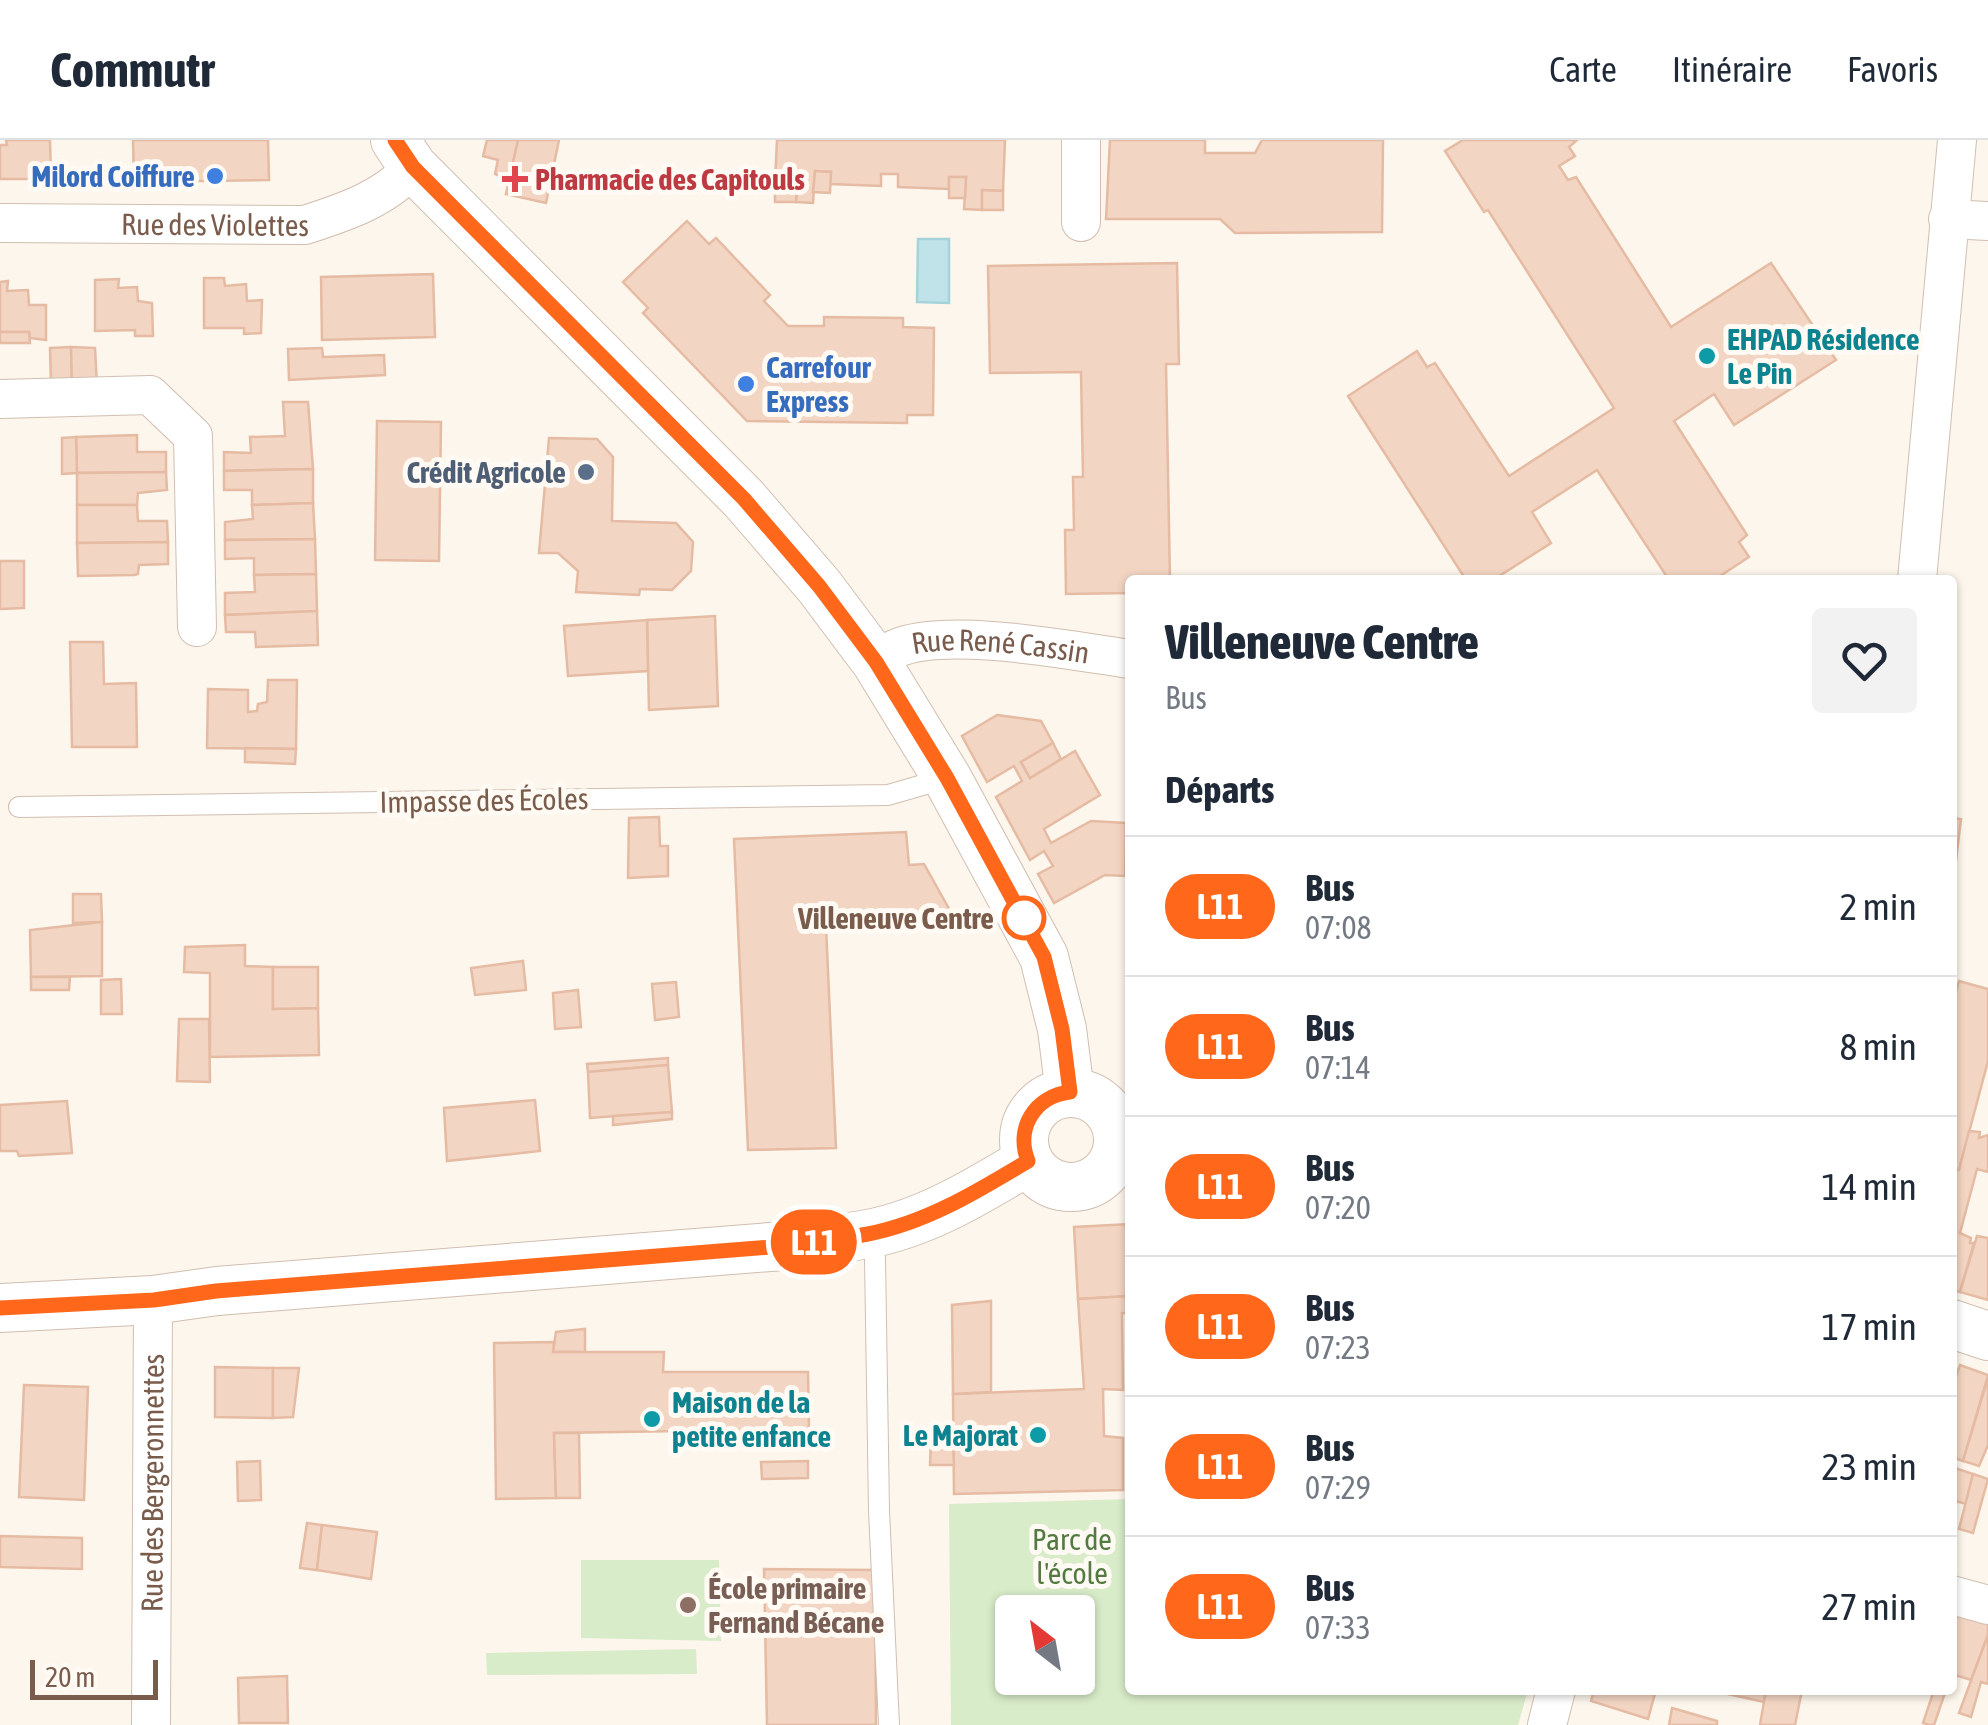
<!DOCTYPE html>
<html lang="fr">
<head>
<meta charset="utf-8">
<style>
	body { margin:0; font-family:"Asap Condensed",sans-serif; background:#f2f2f3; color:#1f2937; height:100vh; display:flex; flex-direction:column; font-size:38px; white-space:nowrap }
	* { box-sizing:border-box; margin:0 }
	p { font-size:32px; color:#747a83 }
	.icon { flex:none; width:55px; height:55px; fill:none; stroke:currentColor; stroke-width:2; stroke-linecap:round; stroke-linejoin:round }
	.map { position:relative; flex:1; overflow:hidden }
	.panel { position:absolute; left:1125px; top:435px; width:832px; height:1120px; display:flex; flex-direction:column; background:#fff; border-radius:10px; box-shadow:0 2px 8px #0004 }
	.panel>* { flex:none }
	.badge { padding:0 20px; border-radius:32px; font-size:35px; line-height:65px }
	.needle { width:65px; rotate:329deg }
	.controls { position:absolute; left:995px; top:1455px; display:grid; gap:20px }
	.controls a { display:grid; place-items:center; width:100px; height:100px; border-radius:10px; background:#fff; box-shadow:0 2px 8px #0004; font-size:50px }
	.scale { position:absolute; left:30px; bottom:25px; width:128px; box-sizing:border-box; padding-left:10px; border:5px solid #7a5c4d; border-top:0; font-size:28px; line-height:35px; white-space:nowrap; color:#7a5c4d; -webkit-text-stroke:8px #fffaf3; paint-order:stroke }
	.map>.badge { position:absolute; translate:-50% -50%; box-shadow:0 0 0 5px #fff }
	h2 { padding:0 40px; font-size:38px; line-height:90px }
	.round { display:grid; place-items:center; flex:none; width:105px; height:105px; border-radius:10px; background:#f2f2f3 }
	.summary { display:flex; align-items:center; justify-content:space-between; height:170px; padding:0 40px }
	h1 { font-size:48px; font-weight:800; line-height:75px }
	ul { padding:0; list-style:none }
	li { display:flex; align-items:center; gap:30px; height:140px; padding:0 40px; border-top:2px solid #e0e1e3 }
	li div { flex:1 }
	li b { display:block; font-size:38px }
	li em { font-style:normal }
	li .badge { min-width:110px; font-weight:700; text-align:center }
	header { display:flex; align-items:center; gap:60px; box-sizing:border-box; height:140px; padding:0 50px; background:#fff; border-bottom:2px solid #e0e1e3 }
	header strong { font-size:48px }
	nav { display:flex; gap:55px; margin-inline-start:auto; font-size:35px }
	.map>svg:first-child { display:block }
	.green { fill:#d8ecc9; fill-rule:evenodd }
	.water { fill:#bfe3e8; stroke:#a5d3da; stroke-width:2.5 }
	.building { fill:#f3d5c3; stroke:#e6bba3; stroke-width:2.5 }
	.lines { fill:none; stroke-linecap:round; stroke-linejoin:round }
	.service-casing { stroke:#d1beb0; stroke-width:22 }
	.minor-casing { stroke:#d1beb0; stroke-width:40 }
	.tertiary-casing { stroke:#d1beb0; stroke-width:50 }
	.service { stroke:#fff; stroke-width:20 }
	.minor { stroke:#fff; stroke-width:38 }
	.tertiary { stroke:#fff; stroke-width:48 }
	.line-casing { stroke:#fff; stroke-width:22 }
	.line { stroke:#ff671b; stroke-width:15 }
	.shop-dot { fill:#3f7fe0; stroke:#fffaf3; stroke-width:4 }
	.health-dot { fill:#e0444e; stroke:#fffaf3; stroke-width:4 }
	.culture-dot { fill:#0f9aa8; stroke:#fffaf3; stroke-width:4 }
	.service-dot { fill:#5c6f8a; stroke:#fffaf3; stroke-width:4 }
	.stop-dot { fill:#fff; stroke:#ff671b; stroke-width:5 }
	.education-dot { fill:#8d6e63; stroke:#fffaf3; stroke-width:4 }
	.labels { text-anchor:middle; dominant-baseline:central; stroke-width:10; stroke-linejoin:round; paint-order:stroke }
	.shop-label { font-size:30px; font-weight:bold; fill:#366cbe; stroke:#fffaf3; text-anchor:end }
	.health-label { font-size:30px; font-weight:bold; fill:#be3a42; stroke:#fffaf3; text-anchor:start }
	.street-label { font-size:30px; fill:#7a5c4d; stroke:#fffaf3 }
	.culture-label { font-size:30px; font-weight:bold; fill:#0d838f; stroke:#fffaf3; text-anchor:start }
	.service-label { font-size:30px; font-weight:bold; fill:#4e5e75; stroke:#fffaf3; text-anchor:end }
	.stop-label { font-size:30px; font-weight:bold; fill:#7a5c4d; stroke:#fffaf3; text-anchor:end }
	.park-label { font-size:30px; fill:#537a41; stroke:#fffaf3 }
	.education-label { font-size:30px; font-weight:bold; fill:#785e54; stroke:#fffaf3; text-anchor:start }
</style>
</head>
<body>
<header>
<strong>Commutr</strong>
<nav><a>Carte</a><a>Itinéraire</a><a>Favoris</a></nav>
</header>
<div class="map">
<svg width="1988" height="1585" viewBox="0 0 1988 1585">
	<rect width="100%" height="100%" fill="#fdf6ec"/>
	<g class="green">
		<path d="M1130,1359v191h398l-10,35h-567l-2,-221zM1078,1472v66h-66v-66z"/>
		<polygon points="581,1420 719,1420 721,1501 581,1498"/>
		<polygon points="696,1509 697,1534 487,1535 486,1513"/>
	</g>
	<polygon class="water" points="918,99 949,99 949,163 917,162"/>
	<g class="building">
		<polygon points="6,0 50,0 51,39 0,39 0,5 7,5"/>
		<polygon points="133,0 268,0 269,40 134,42"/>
		<polygon points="487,0 518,0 509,40 495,34 498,20 483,16"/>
		<polygon points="518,0 559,0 546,63 506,54"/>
		<polygon points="777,0 1005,0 1003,51 982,50 982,70 964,69 966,37 949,37 949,49 898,47 898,34 881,34 881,46 830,44 831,32 815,31 813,63 796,62 797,43 775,42"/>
		<polygon points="1110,0 1205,0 1205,13 1255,13 1262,0 1383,0 1382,92 1235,93 1220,79 1106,79"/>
		<polygon points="1463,0 1577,0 1569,7 1575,16 1559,26 1568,40 1576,37 1671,187 1771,123 1836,220 1734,285 1714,254 1674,281 1747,395 1739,402 1749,417 1714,440 1669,440 1597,330 1532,372 1551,403 1493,440 1466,440 1348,256 1417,211 1427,227 1435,223 1509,336 1614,268 1488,70 1484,72 1445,11"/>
		<polygon points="815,31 831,32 830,53 813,52"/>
		<polygon points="949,37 966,37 965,58 949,58"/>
		<polygon points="775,42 797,43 796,62 775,62"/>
		<polygon points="982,50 1003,51 1003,70 982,70"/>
		<polygon points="687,81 709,104 716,98 770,155 764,161 788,186 824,186 824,177 903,178 903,187 934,188 933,275 907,275 907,283 747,281 643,173 648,168 623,142"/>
		<polygon points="1177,123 1179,224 1166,224 1170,440 1130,440 1130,453 1066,454 1065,390 1074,390 1073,337 1083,337 1081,232 990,233 988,126"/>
		<polygon points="433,134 435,197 322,200 321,137"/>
		<polygon points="204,138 224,138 225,146 246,144 247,161 262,160 261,193 244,194 244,188 204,188"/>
		<polygon points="119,139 118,148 137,147 138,161 152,163 153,196 135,196 135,190 95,191 95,140"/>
		<polygon points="8,141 7,151 28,150 29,165 46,165 46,200 30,198 29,192 0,192 0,142"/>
		<polygon points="0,192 29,192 30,203 0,203"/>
		<polygon points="71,207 72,247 51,248 50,208"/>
		<polygon points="71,207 95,208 97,246 72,247"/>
		<polygon points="322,208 323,217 384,215 385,235 289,240 288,209"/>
		<polygon points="283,262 308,262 313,329 224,331 224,312 251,313 250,297 285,296"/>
		<polygon points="377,281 441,282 439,421 375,420"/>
		<polygon points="137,295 137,312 166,312 166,332 77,333 76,297"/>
		<polygon points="76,297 77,333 62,334 62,298"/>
		<polygon points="549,298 597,299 613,317 612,381 676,383 693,402 691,431 672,450 640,449 639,455 576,452 578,431 558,413 539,413"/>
		<polygon points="313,329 313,363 252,365 252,350 224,350 224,331"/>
		<polygon points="166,332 167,350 138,353 137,365 77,365 77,333"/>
		<polygon points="313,363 315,399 225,400 225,382 253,379 252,365"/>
		<polygon points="77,365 137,365 138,381 167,381 168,402 77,403"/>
		<polygon points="315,399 316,434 254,435 254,418 225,419 225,400"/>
		<polygon points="168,402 168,424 139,425 138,434 134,435 78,436 77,403"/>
		<polygon points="0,421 24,421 24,468 0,469"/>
		<polygon points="316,434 317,471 225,475 225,453 255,452 254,435"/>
		<polygon points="317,471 318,505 256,507 255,492 226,492 225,475"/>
		<polygon points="715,476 718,566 649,570 647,480"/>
		<polygon points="647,480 648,531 568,536 564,486"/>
		<polygon points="70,502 103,502 104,544 136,543 137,607 72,607"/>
		<polygon points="268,540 297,540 296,609 207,608 208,549 248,550 248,572 257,571 258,564 267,562"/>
		<polygon points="997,575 1041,581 1053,603 1021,622 1030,638 1075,611 1100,655 1044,689 1051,703 1091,681 1126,683 1125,736 1105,735 1054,763 1038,734 1053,726 1044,711 1030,720 996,657 1022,641 1014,626 987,642 962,596"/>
		<polygon points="1053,603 1061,619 1030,638 1021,622"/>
		<polygon points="245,608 296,609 295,624 245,622"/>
		<polygon points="659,677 660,706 668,706 668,736 628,738 629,678"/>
		<polygon points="1952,678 1961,679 1952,753"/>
		<polygon points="906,692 909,725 924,724 957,783 826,787 836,1008 748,1010 734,699"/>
		<polygon points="73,754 101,754 102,782 73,783"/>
		<polygon points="102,782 102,836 31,837 30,790"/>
		<polygon points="245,805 245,826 273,827 273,869 318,868 319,915 210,917 210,833 184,832 185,807"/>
		<polygon points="523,821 526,850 475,855 471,828"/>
		<polygon points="273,827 318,827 318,868 273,869"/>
		<polygon points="31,837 70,837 69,850 31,850"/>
		<polygon points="121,839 122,874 101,874 101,840"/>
		<polygon points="1959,841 1988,849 1988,921 1959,1030 1952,1030 1952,868"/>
		<polygon points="676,842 679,877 655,880 652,844"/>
		<polygon points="578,850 581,887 555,889 553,853"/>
		<polygon points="179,879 209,879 210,942 177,941"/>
		<polygon points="668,918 668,925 588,932 587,924"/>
		<polygon points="668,925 672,972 590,978 588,932"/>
		<polygon points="535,960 540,1011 447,1021 444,968"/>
		<polygon points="67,961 72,1013 19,1016 17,1011 0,1011 0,965"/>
		<polygon points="672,972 672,979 613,985 613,976"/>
		<polygon points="1969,991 1980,992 1979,998 1988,995 1988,1032 1977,1029 1960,1093 1971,1098 1970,1103 1974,1103 1960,1152 1952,1150 1952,1030 1959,1030"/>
		<polygon points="1130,1084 1130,1156 1078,1159 1074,1087"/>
		<polygon points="1977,1096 1988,1098 1988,1160 1960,1152"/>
		<polygon points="1130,1156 1130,1173 1122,1173 1123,1250 1103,1249 1104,1296 1123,1298 1123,1350 954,1354 953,1254 1084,1249 1078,1159"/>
		<polygon points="991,1161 991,1252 953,1254 952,1165"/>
		<polygon points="585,1189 585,1212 553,1212 556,1192"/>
		<polygon points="554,1202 553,1212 664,1212 663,1232 808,1232 809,1289 554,1293 556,1358 496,1359 494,1203"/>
		<polygon points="1960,1225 1988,1235 1963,1321 1952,1317 1952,1248"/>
		<polygon points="215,1227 273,1228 273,1278 215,1277"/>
		<polygon points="273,1228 299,1228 293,1277 273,1278"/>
		<polygon points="1988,1238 1988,1305 1979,1326 1963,1321"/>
		<polygon points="24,1245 88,1247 84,1360 19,1357"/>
		<polygon points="554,1293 579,1293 580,1358 556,1358"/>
		<polygon points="931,1301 953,1301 954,1325 930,1325"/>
		<polygon points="260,1321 261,1360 238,1361 237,1322"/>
		<polygon points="808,1321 808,1338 762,1339 761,1322"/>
		<polygon points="1955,1328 1973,1334 1966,1364 1952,1360"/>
		<polygon points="1973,1334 1988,1339 1973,1393 1959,1389"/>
		<polygon points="307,1383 322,1385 317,1430 300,1428"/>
		<polygon points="322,1385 377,1392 371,1439 317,1430"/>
		<polygon points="0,1396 82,1398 82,1429 0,1427"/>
		<polygon points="764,1429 875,1430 876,1585 767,1585"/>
		<polygon points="1958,1471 1988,1478 1988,1495 1971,1540 1952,1534 1952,1490"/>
		<polygon points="1988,1495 1988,1544 1981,1542 1971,1577 1959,1573"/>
		<polygon points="287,1536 288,1583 239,1583 238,1538"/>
		<polygon points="1594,1550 1656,1550 1648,1579 1591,1561"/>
		<polygon points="1729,1550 1766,1550 1764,1562 1728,1554"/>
		<polygon points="1766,1550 1802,1550 1795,1585 1760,1585"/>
		<polygon points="1934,1550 1946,1550 1934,1585 1929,1585 1923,1583"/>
		<polygon points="1672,1568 1717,1581 1717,1585 1669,1585"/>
	</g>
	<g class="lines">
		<defs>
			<g id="service">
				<polyline points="19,667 888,655 947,638"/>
				<polyline points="870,1094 875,1118 879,1371 889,1585"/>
			</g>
			<g id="minor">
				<polyline points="1948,79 1988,81"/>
				<polyline points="1081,82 1081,0"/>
				<path id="s1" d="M0,83l305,2c40,-13 80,-26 108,-58"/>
				<polyline points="0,259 150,255 193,296 197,487"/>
				<polyline points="1917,440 1957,0"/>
				<path id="s2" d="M876,522c6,-4 12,-10 19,-13 50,-23 179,2 235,10"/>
				<polyline points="1952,1455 1988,1465"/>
				<path id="s3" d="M151,1585l2,-425"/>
				<polyline points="1547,1585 1556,1550"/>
			</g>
			<g id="tertiary">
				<polyline points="395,0 413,27 744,359 819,446 876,522 947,638 1044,817 1062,889 1070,953"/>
				<circle cx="1071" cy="1000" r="47"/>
				<path d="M0,1168l153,-8 64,-9 566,-45c28,-4 57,-7 85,-12 58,-11 110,-43 160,-73"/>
				<polyline points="1952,1184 1988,1196"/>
			</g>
		</defs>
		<use href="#service" class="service-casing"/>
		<use href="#minor" class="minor-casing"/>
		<use href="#tertiary" class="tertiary-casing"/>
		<use href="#service" class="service"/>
		<use href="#minor" class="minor"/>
		<use href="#tertiary" class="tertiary"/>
	</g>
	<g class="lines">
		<defs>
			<path id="line" d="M0,1168l154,-8 62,-9 568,-45c27,-4 56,-7 84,-12 58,-11 110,-43 160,-73 -13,-33 7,-65 42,-69l-8,-63 -18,-72 -97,-179 -71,-116 -57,-76 -75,-87 -331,-332 -18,-27"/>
		</defs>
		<use href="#line" class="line-casing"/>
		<use href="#line" class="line"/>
	</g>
	<g class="shop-dot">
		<circle cx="215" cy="36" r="10"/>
		<circle cx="746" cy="244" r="10"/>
	</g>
	<path class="health-dot" d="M510 24h10v10h10v10h-10v10h-10v-10h-10v-10h10z"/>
	<g class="culture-dot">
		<circle cx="1707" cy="216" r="10"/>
		<circle cx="652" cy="1279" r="10"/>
		<circle cx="1038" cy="1295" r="10"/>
	</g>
	<circle class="service-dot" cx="586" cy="332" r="10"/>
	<circle class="stop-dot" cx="1024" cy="778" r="20"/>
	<circle class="education-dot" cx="688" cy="1465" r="10"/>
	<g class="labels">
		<g class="shop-label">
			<text x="195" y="36">Milord Coiffure</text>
			<text x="766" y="227" text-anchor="start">Carrefour<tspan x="766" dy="34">Express</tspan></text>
		</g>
		<g class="health-label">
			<text x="535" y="39">Pharmacie des Capitouls</text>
		</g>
		<g class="street-label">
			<text stroke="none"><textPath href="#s1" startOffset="215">Rue des Violettes</textPath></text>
			<text stroke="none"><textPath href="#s2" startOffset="130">Rue René Cassin</textPath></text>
			<text transform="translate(484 660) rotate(-1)">Impasse des Écoles</text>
			<text stroke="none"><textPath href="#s3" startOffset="242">Rue des Bergeronnettes</textPath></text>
		</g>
		<g class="culture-label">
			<text x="1727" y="199">EHPAD Résidence<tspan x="1727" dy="34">Le Pin</tspan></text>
			<text x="672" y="1262">Maison de la<tspan x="672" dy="34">petite enfance</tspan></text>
			<text x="1018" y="1295" text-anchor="end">Le Majorat</text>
		</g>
		<g class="service-label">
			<text x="566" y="332">Crédit Agricole</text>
		</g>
		<g class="stop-label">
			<text x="994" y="778">Villeneuve Centre</text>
		</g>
		<g class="park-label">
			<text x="1072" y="1399">Parc de<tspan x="1072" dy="34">l'école</tspan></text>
		</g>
		<g class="education-label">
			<text x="708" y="1448">École primaire<tspan x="708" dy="34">Fernand Bécane</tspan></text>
		</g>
	</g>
</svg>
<div class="controls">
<a><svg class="needle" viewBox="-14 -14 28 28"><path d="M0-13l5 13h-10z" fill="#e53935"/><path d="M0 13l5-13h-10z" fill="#747a83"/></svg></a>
</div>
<div class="scale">20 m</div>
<b class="badge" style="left:814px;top:1102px;background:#ff671b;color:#fff">L11</b>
<section class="panel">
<div class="summary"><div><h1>Villeneuve Centre</h1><p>Bus</p></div><a class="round"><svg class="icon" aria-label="heart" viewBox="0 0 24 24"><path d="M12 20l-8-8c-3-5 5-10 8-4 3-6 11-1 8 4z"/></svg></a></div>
<h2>Départs</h2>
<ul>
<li><span class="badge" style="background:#ff671b;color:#fff">L11</span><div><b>Bus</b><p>07:08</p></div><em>2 min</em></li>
<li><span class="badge" style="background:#ff671b;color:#fff">L11</span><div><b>Bus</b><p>07:14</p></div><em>8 min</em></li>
<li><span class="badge" style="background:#ff671b;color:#fff">L11</span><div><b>Bus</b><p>07:20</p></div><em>14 min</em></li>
<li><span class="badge" style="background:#ff671b;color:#fff">L11</span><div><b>Bus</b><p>07:23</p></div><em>17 min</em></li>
<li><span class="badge" style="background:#ff671b;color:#fff">L11</span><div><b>Bus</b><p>07:29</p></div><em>23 min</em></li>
<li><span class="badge" style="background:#ff671b;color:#fff">L11</span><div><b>Bus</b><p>07:33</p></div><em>27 min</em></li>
</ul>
</section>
</div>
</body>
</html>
